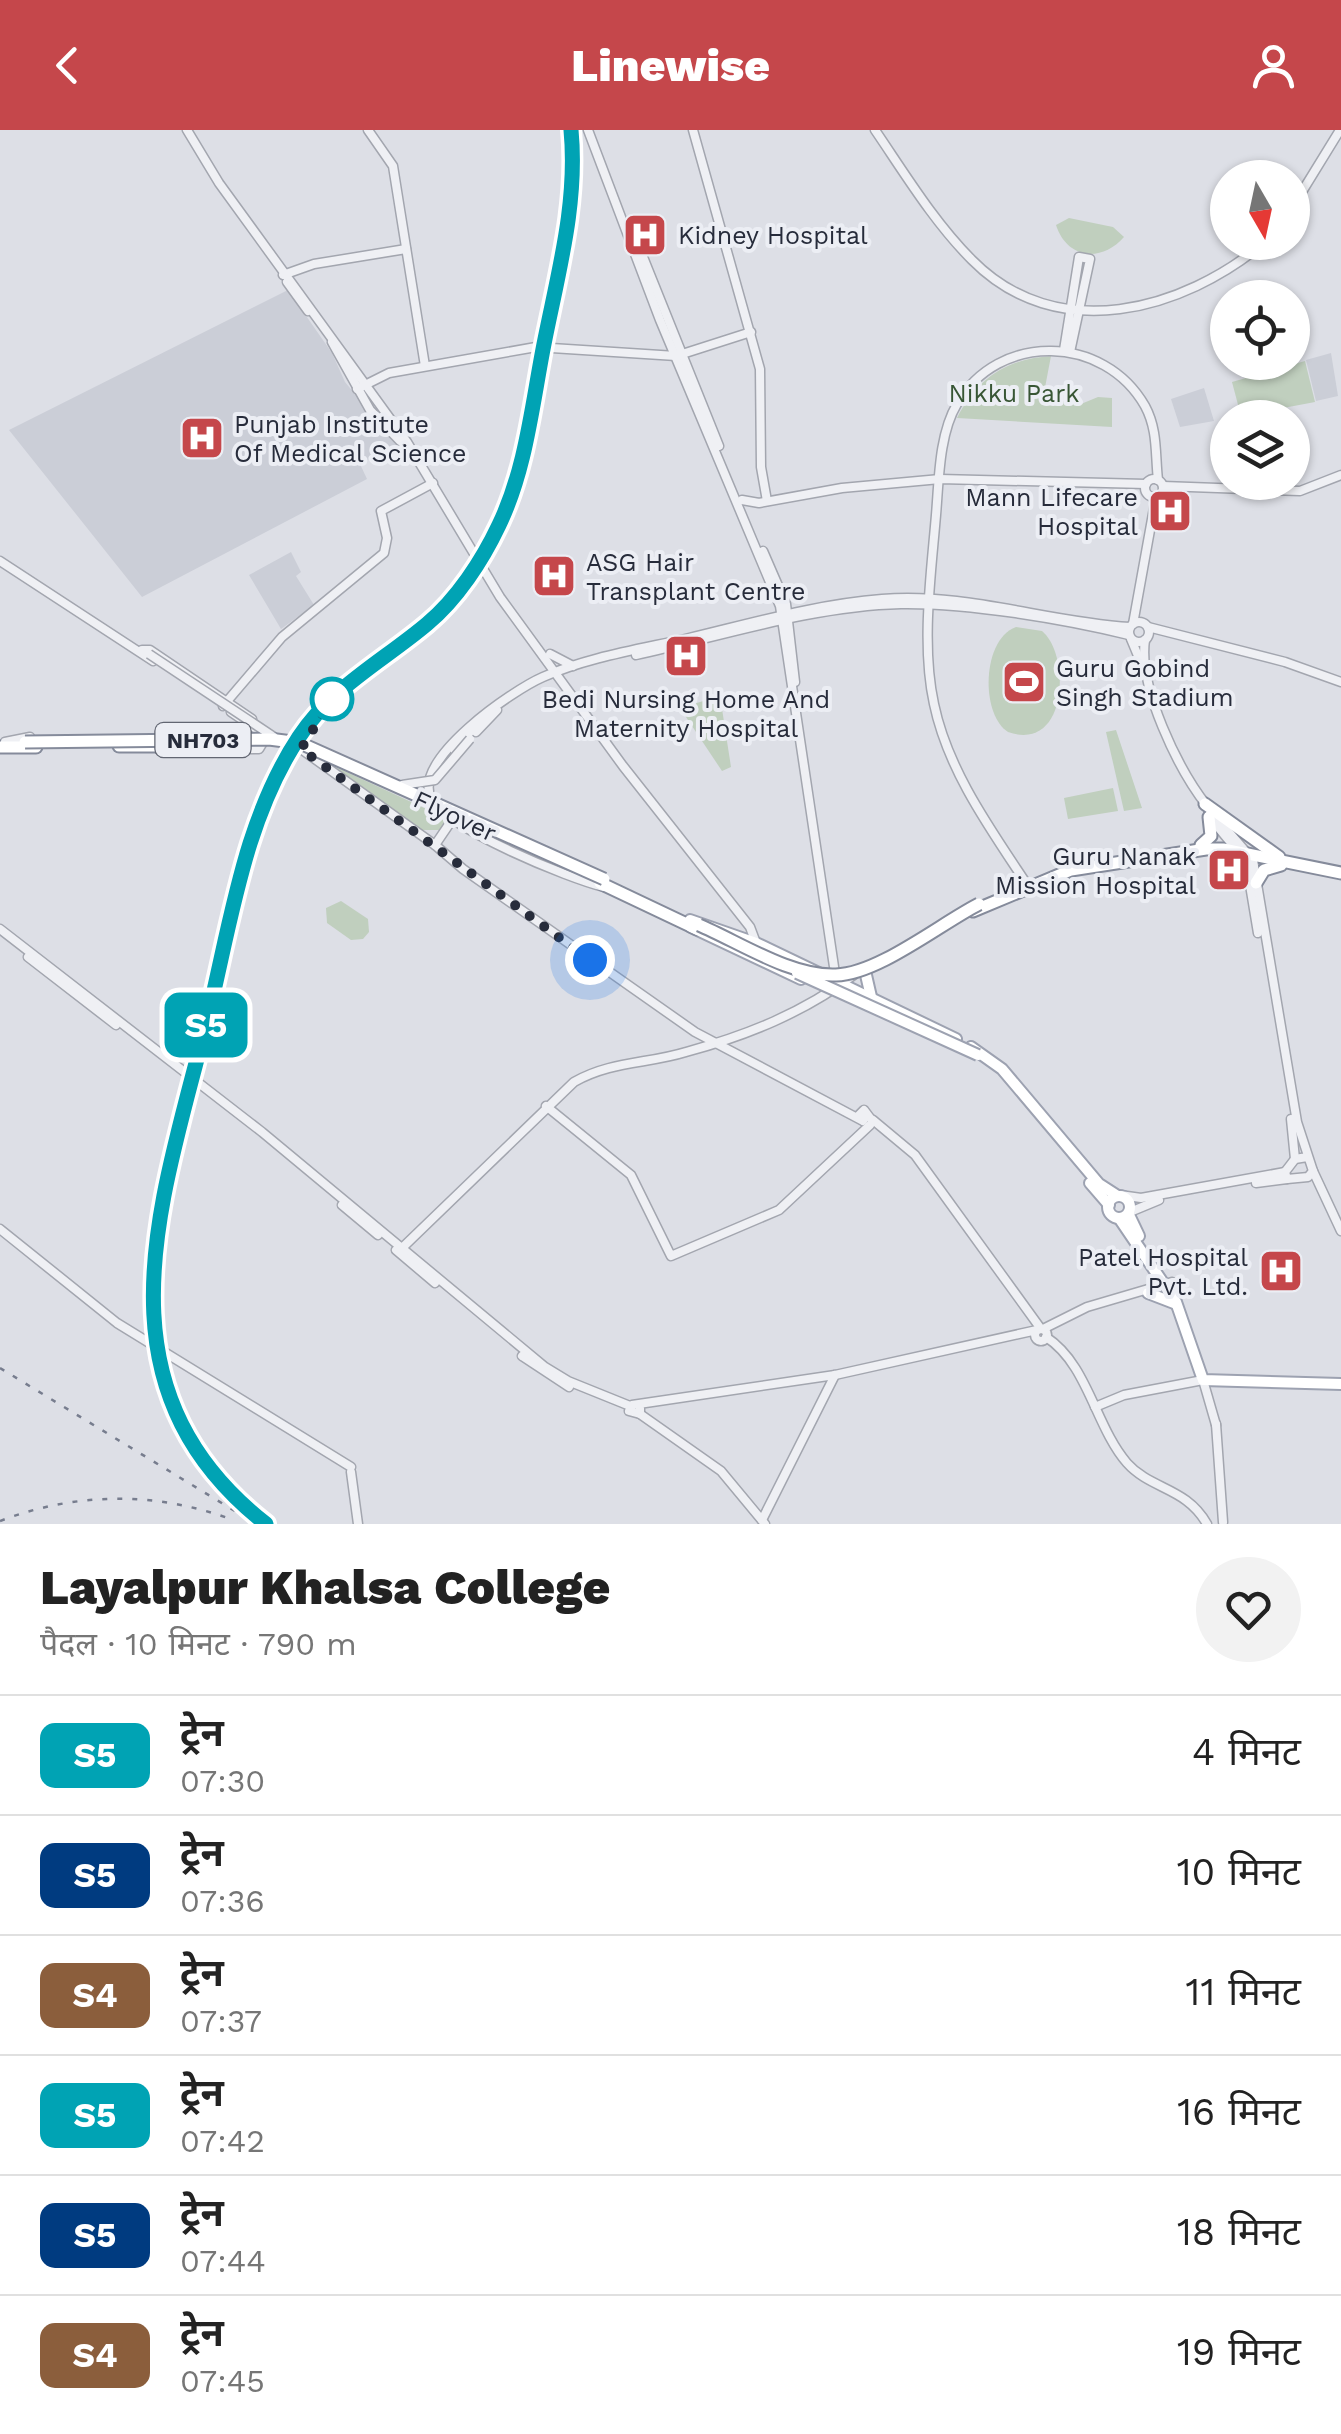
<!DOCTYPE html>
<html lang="hi">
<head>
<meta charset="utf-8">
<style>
	body { margin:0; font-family:"Work Sans","Noto Sans Devanagari",sans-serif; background:#f2f2f2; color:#222; height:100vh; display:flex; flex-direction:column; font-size:38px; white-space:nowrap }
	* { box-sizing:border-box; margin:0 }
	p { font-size:32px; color:#767676 }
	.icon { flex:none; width:55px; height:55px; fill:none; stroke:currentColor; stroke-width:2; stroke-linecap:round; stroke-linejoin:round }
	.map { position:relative; height:1394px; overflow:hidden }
	.side { display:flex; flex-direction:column; background:#fff; flex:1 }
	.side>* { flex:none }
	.badge { padding:0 20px; border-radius:15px; font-size:35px; line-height:65px }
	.needle { width:65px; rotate:171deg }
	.buttons { position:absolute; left:1210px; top:30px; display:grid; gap:20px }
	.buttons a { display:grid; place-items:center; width:100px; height:100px; border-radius:50%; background:#fff; box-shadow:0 2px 8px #0004; font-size:50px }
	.you { position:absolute; width:50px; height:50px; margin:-25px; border:8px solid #fff; border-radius:50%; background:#1a73e8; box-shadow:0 0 0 15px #1a73e833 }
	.map>.badge { position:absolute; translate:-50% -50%; box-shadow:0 0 0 5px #fff }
	.round { display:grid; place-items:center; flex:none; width:105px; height:105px; border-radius:52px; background:#f2f2f2 }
	.summary { display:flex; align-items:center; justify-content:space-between; height:170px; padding:0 40px }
	h1 { font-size:48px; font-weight:800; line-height:75px }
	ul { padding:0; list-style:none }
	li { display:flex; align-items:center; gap:30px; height:120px; padding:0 40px; border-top:2px solid #e0e0e0 }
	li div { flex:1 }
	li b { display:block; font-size:38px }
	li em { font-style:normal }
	li .badge { min-width:110px; font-weight:700; text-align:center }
	header { display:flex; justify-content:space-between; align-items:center; height:130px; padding:0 40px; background:#c5474b; color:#fff; font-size:45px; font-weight:800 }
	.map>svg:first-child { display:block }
	.built { fill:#cbced7 }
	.green { fill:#c0cfbe }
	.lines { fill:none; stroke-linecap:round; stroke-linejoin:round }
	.tertiary-casing { stroke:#a3a6af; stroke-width:11 }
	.primary-casing { stroke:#9da2b1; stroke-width:14 }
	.trunk-casing { stroke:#858b9b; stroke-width:15 }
	.tertiary { stroke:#eff0f4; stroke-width:8 }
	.primary { stroke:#fff; stroke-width:10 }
	.trunk { stroke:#fff; stroke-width:11 }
	.rail { stroke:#777d8e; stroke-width:2.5; stroke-dasharray:5 10; stroke-linecap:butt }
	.tertiary-bridge-casing { stroke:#a3a6af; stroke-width:11; stroke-linecap:butt }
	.primary-bridge-casing { stroke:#9da2b1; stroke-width:14; stroke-linecap:butt }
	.trunk-bridge-casing { stroke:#858b9b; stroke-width:15; stroke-linecap:butt }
	.tertiary-bridge { stroke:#eff0f4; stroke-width:8 }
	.primary-bridge { stroke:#fff; stroke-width:10 }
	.trunk-bridge { stroke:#fff; stroke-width:11 }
	.line-casing { stroke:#fff; stroke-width:22 }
	.line { stroke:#00a3b4; stroke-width:15 }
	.walk { stroke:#272c3b; stroke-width:10; stroke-dasharray:0 18 }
	.stop-dot { fill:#fff; stroke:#00a3b4; stroke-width:5 }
	.labels { text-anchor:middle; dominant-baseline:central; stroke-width:8; stroke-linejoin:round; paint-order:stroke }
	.shield { fill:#eceef4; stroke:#626672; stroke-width:2.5 }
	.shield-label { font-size:22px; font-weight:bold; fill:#272c3b }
	.poi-label { font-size:25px; fill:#272c3b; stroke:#eceef4; text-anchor:start }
	.park-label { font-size:25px; fill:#385635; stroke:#eceef4 }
	.street-label { font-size:25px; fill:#272c3b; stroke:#eceef4 }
</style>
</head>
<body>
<header><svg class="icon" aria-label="back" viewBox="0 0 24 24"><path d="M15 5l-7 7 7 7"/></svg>Linewise<svg class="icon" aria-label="person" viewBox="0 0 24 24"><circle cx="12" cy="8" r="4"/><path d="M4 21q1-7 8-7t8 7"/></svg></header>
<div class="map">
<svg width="1341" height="1394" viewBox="0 0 1341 1394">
	<rect width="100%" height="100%" fill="#dddfe6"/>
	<g class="built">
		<polygon points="288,160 332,223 345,252 397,315 360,334 367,349 142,467 9,300"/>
		<polygon points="1331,223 1338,266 1316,271 1306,230"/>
		<polygon points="1204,258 1214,291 1180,297 1171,269"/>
		<polygon points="291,422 301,442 296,446 314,475 281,499 249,445"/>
	</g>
	<g class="green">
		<path d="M1069,88l44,9 11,10c-23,26 -57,22 -68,-12z"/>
		<path d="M1051,226l-8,42 38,6 17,-7 14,1v29l-155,-9c21,-40 49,-59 94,-62z"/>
		<polygon points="1305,231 1315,272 1241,286 1232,252"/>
		<path d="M1016,497l26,4c29,24 26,122 -34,101 -28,-18 -26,-93 8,-105z"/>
		<polygon points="720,566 731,637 722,641 680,578"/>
		<polygon points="1116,600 1142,678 1124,681 1106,602"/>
		<polygon points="325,632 448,689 440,700 421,700"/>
		<polygon points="1113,658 1118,681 1068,689 1064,668"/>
		<polygon points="341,771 368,789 369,802 363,809 351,810 327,793 326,778"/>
	</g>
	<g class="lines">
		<defs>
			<g id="tertiary">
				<polyline points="187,0 219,53 407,312 500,467 623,636 750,797 756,813"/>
				<polyline points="368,0 393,36 425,236"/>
				<polyline points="588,0 660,190 780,476 836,850"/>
				<polyline points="693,0 760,239 761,337 767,371"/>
				<path d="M875,0c30,44 59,92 97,130 85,86 211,51 293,-18"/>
				<polyline points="1292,78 1340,0"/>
				<polyline points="635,107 719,316"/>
				<polyline points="283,145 314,134 406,119"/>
				<polyline points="287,152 308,181"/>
				<polyline points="332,212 370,280 400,311"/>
				<polyline points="1064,220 1079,127 1090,129 1070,222"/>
				<polyline points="357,259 389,243 536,217 676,226 751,202"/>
				<circle cx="1154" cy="358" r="9"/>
				<polyline points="1163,356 1300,361 1341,345"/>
				<polyline points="742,370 759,373 842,358 940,349 1146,354"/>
				<polyline points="763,421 786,474 795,552"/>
				<polyline points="0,431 153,531"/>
				<circle cx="1139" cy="502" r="10"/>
				<polyline points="1133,494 1156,367"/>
				<polyline points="1148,497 1285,532 1341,552"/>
				<polyline points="1131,509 1141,533"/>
				<path d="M1145,510c-7,47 33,129 62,166"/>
				<polyline points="142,520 150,520 252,589"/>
				<polyline points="550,524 573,536"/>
				<path d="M636,525c86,-19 177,-49 265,-51 67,-1 163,15 228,31"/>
				<polyline points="223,576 282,507 384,423 387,408 381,381 433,353"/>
				<polyline points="231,582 265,605"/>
				<polyline points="476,602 497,580"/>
				<polyline points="5,612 30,607"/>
				<polyline points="301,619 435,715"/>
				<polyline points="160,620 259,619 265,609"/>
				<polyline points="455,621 477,593"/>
				<polyline points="454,687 435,715 463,739 695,902 861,990"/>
				<polyline points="1216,687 1253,730 1297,992 1313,1041 1308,1047 1287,1049 1285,1042 1295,1029 1307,1027"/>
				<polyline points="1212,690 1246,731 1258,803"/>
				<path d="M1028,756c-37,-56 -80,-115 -94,-182 -13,-59 -3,-129 2,-189 3,-35 3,-81 21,-111 41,-72 147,-70 188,2 13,24 10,48 13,74"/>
				<path d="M604,757c-36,-9 -157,-58 -173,-89 -19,-39 82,-108 112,-121 45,-20 98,-28 146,-39 63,-15 128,-34 193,-39 84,-7 165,23 248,28"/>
				<polyline points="0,799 262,1002 545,1237 568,1251 630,1276"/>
				<polyline points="28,827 116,895"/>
				<polyline points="546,976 631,1045 671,1126 779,1080 870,995"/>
				<polyline points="1291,989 1295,1029"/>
				<polyline points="873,990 915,1025 1041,1199"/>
				<polyline points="863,991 859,985 864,980 873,992"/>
				<polyline points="1313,1041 1341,1101"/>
				<polyline points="1256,1053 1287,1049"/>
				<polyline points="1120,1065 1141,1068 1285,1042"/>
				<polyline points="342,1075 378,1105"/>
				<polyline points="1130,1082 1159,1070"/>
				<polyline points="0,1099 117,1193 351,1337"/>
				<path d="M401,1119l173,-167c37,-21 73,-18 112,-30 62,-17 117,-39 169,-78"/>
				<polyline points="396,1120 435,1153"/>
				<polyline points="1043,1199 1087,1177 1172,1152"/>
				<circle cx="1041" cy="1205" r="6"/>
				<path d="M1046,1207c42,27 49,89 81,126 24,27 59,24 80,61"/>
				<polyline points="522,1226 569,1257"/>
				<polyline points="640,1276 640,1284 629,1281 632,1275 835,1245 1037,1200"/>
				<polyline points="1095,1277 1124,1265 1203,1250 1216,1295"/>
				<polyline points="640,1284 721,1341 765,1394"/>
				<polyline points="1216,1294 1223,1392"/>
				<polyline points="351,1342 358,1394"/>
				<polyline points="762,1390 835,1245"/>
			</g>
			<g id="primary">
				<polyline points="690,790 756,813 956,909"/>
				<polyline points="691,797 801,849"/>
				<polyline points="866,845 872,871"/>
				<polyline points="971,917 1002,939 1099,1054 1116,1065"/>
				<polyline points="1090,1053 1109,1075"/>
				<circle cx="1119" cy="1077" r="11"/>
				<polyline points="1129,1085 1139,1106"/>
				<polyline points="1119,1088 1176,1172 1203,1250 1341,1254"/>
				<polyline points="1148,1163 1174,1173"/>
			</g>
			<g id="trunk">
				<polyline points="119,616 165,616"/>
				<polyline points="0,617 36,617"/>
				<polyline points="1205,674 1279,727"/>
				<polyline points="1201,715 1211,706 1209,687"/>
				<polyline points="600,753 697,799"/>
				<polyline points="1256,753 1264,740 1281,735"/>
				<polyline points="973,781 1071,740 1206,719 1223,719 1341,743"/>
			</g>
		</defs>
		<use href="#tertiary" class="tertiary-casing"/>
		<use href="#primary" class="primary-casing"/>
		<use href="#trunk" class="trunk-casing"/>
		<use href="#tertiary" class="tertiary"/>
		<use href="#primary" class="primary"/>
		<use href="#trunk" class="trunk"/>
		<g class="rail">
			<polyline points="0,1238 243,1386"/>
			<path d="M0,1391c76,-29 156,-30 233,-1"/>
			<path d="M266,1394c-182,-144 -99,-332 -56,-516 22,-93 36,-191 89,-271 31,-48 85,-77 127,-113 31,-25 56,-63 73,-99 26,-54 33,-115 44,-173 14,-73 36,-147 28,-222"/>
		</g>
		<defs>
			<g id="tertiary-bridge">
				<polyline points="149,524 274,607"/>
				<polyline points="402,655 435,650 470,609"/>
			</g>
			<polyline id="primary-bridge" points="797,843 978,925"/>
			<g id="trunk-bridge">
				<polyline points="25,612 269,609 300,613 604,749"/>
				<path d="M699,795c40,17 92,52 137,50 42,-1 104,-51 143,-71"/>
			</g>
		</defs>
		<use href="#tertiary-bridge" class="tertiary-bridge-casing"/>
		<use href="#primary-bridge" class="primary-bridge-casing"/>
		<use href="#trunk-bridge" class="trunk-bridge-casing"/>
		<use href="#tertiary-bridge" class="tertiary-bridge"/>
		<use href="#primary-bridge" class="primary-bridge"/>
		<use href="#trunk-bridge" class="trunk-bridge"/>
	</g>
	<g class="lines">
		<defs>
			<path id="line" d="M266,1394c-181,-142 -100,-333 -56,-516 22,-93 36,-191 89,-271 32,-49 84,-76 128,-113 30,-25 55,-63 72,-99 27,-56 33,-120 45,-181 14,-71 34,-141 27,-214"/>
		</defs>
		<use href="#line" class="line-casing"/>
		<use href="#line" class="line"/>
		<polyline class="walk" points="332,569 301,619 590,830"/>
	</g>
	<defs>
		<symbol id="hospital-square" viewBox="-11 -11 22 22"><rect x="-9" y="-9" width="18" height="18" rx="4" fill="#c5474b" stroke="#eceef4"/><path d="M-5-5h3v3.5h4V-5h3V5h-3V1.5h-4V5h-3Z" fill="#fff"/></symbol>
		<symbol id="stadium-square" viewBox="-11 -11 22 22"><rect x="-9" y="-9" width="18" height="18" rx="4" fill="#c5474b" stroke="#eceef4"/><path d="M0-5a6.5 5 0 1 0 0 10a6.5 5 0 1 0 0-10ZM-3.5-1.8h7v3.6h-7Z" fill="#fff"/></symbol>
	</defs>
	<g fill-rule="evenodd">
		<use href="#hospital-square" x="620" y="80" width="50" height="50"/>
		<use href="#hospital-square" x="177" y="283" width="50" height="50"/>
		<use href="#hospital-square" x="1145" y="356" width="50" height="50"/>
		<use href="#hospital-square" x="529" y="421" width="50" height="50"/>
		<use href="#hospital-square" x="661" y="501" width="50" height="50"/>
		<use href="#stadium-square" x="999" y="527" width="50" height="50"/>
		<use href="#hospital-square" x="1204" y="715" width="50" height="50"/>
		<use href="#hospital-square" x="1256" y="1116" width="50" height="50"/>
	</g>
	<circle class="stop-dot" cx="332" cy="569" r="20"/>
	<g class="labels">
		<rect class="shield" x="155.5" y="593" width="95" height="34" rx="8"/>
		<g class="shield-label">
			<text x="203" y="610">NH703</text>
		</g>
		<g class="poi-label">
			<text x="678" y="105">Kidney Hospital</text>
			<text x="234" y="294">Punjab Institute<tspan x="234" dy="29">Of Medical Science</tspan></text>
			<text x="1138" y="367" text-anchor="end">Mann Lifecare<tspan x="1138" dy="29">Hospital</tspan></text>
			<text x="586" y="432">ASG Hair<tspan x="586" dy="29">Transplant Centre</tspan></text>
			<text x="1056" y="538">Guru Gobind<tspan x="1056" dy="29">Singh Stadium</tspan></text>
			<text x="686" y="569" text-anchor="middle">Bedi Nursing Home And<tspan x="686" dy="29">Maternity Hospital</tspan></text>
			<text x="1196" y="726" text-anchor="end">Guru Nanak<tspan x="1196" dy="29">Mission Hospital</tspan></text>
			<text x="1248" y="1127" text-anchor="end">Patel Hospital<tspan x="1248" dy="29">Pvt. Ltd.</tspan></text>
		</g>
		<g class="park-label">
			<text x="1014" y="263">Nikku Park</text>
		</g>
		<g class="street-label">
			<text transform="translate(455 686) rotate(25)">Flyover</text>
		</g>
	</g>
</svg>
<div class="buttons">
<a><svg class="needle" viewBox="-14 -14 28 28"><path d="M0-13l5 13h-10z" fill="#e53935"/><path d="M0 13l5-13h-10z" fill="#767676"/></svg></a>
<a><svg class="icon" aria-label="locate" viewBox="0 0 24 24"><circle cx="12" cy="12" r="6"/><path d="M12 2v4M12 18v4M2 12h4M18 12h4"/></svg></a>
<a><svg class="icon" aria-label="layers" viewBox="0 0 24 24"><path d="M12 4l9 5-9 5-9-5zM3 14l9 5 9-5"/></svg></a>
</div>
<div class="you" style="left:590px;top:830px"></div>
<b class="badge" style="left:206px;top:895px;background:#00a3b4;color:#fff">S5</b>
</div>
<section class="side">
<div class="summary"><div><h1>Layalpur Khalsa College</h1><p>पैदल · 10 मिनट · 790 m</p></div><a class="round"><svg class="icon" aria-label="heart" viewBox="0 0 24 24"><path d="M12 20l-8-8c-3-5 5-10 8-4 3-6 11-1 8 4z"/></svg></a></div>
<ul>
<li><span class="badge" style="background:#00a3b4;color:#fff">S5</span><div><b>ट्रेन</b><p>07:30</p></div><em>4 मिनट</em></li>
<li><span class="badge" style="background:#003b80;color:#fff">S5</span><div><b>ट्रेन</b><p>07:36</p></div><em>10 मिनट</em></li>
<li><span class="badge" style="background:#8b5e3c;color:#fff">S4</span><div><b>ट्रेन</b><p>07:37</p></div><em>11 मिनट</em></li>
<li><span class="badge" style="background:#00a3b4;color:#fff">S5</span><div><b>ट्रेन</b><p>07:42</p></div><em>16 मिनट</em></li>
<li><span class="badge" style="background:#003b80;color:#fff">S5</span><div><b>ट्रेन</b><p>07:44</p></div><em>18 मिनट</em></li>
<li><span class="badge" style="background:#8b5e3c;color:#fff">S4</span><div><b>ट्रेन</b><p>07:45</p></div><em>19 मिनट</em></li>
</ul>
</section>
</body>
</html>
